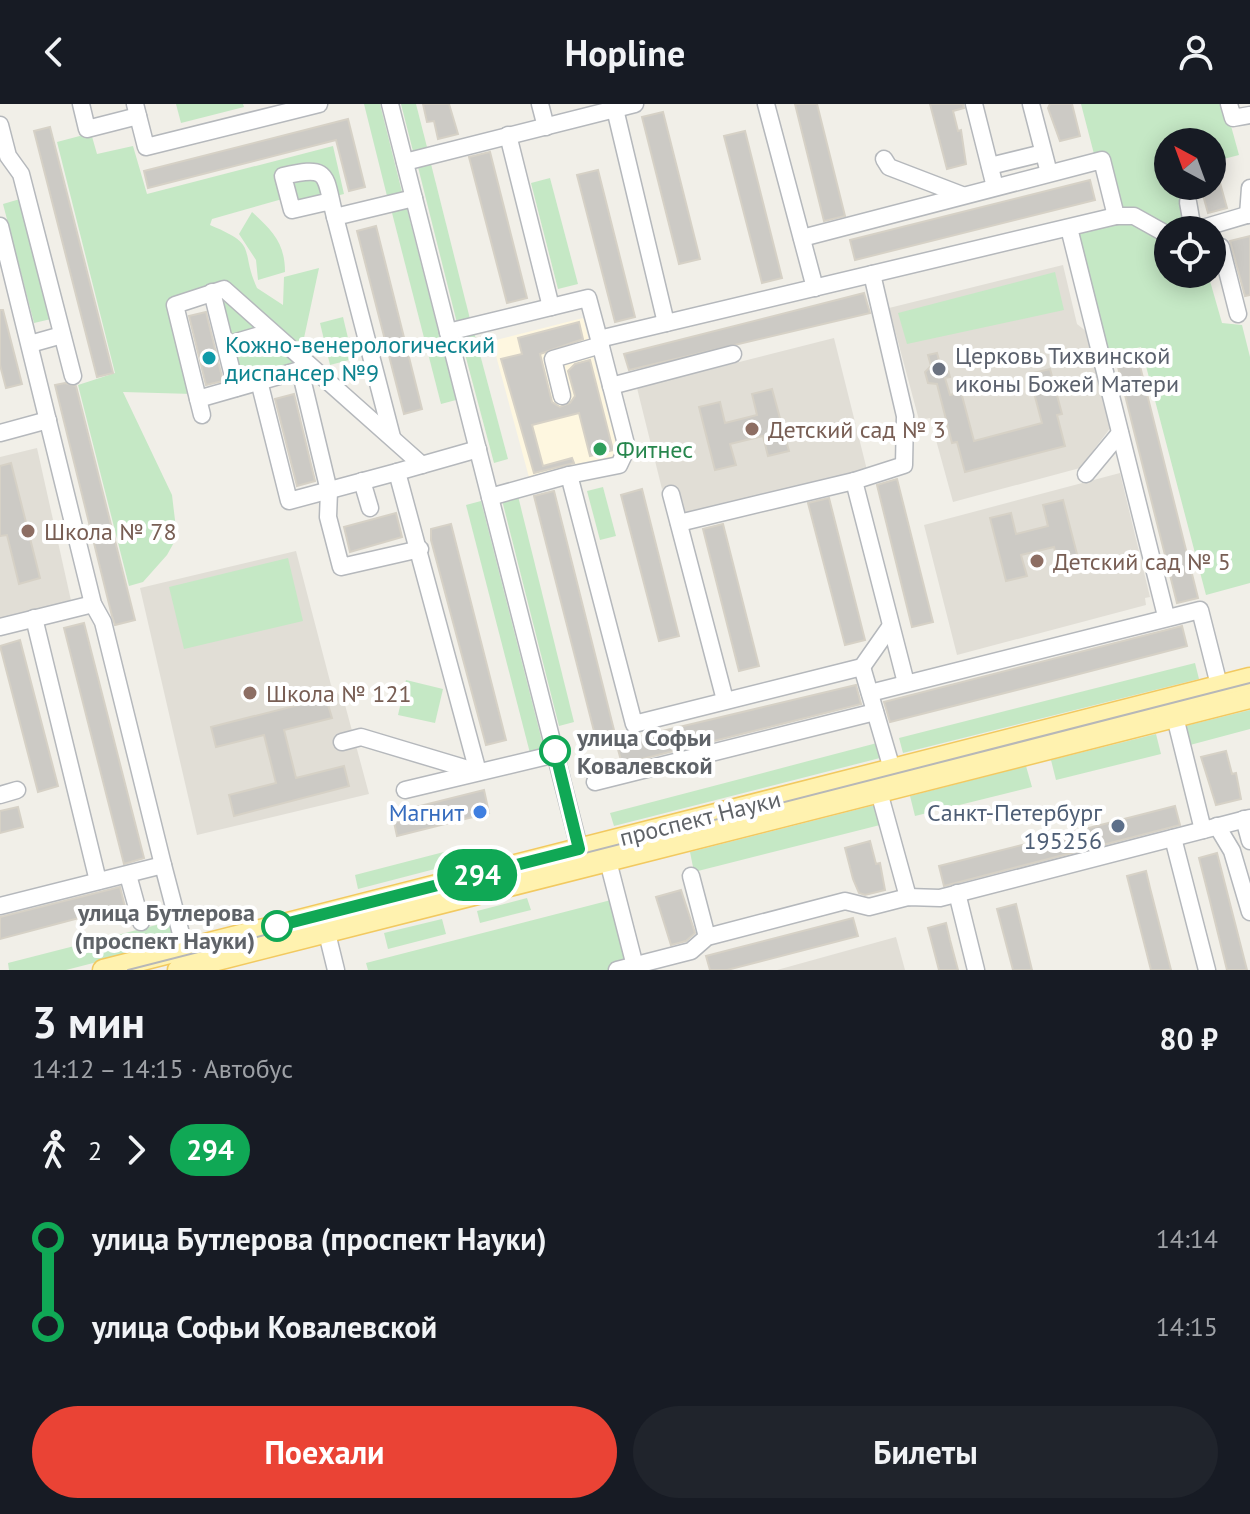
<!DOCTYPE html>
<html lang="ru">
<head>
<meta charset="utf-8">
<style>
	body { margin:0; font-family:"PT Sans",sans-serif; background:#20242c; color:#f1f3f6; height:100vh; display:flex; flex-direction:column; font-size:30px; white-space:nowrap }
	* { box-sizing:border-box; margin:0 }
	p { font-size:26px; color:#9ea1a6 }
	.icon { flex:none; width:44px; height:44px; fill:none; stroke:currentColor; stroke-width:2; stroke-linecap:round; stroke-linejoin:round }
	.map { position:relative; height:866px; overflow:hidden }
	.side { display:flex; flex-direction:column; background:#171b24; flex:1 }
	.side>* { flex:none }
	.badge { padding:0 16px; border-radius:26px; font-size:28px; line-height:52px }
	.needle { width:52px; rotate:319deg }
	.buttons { position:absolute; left:1154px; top:24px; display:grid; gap:16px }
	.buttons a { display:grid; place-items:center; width:72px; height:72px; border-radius:50%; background:#171b24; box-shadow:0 4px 20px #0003; font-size:40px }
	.map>.badge { position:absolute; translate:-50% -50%; box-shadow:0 0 0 4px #fff }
	.legs { display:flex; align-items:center; gap:12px; height:88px; padding:0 32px; font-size:26px }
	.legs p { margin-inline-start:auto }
	.summary { display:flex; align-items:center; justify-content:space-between; height:136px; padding:0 32px }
	h1 { font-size:44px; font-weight:700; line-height:60px }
	.action { display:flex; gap:16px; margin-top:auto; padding:16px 32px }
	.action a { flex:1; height:92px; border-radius:48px; background:#ea4335; color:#fff; font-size:32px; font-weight:700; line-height:92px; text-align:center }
	.action a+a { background:#20242c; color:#f1f3f6 }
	ul { padding:0 32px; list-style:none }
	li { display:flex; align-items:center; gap:28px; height:88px; font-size:30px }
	li i { display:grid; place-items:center; width:12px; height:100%; margin:0 10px; background:currentColor }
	li i::after { content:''; width:20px; height:20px; margin:-10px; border:6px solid; border-radius:50%; background:#171b24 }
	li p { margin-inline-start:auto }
	li:first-child i { background:linear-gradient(#0000 50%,currentColor 0) }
	li:last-child i { background:linear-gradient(currentColor 50%,#0000 0) }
	header { display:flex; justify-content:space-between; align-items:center; height:104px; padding:0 32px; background:#171b24; font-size:36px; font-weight:700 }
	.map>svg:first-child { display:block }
	.commercial { fill:#fef7e0 }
	.education { fill:#e1ded6 }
	.green { fill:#c5e8c5 }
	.building { fill:#cccac5; stroke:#d6d1c6; stroke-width:2 }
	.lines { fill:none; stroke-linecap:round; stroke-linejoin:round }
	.minor-casing { stroke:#b5b8bc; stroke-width:19 }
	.major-casing { stroke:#f2c960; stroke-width:23 }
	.minor { stroke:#fff; stroke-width:16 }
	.major { stroke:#fff2af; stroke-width:20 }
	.tram { stroke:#b6b7b8; stroke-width:2 }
	.line-1-casing { stroke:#fff; stroke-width:18 }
	.line-1 { stroke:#10a855; stroke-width:12 }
	.culture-dot { fill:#0f9aa8; stroke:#fff; stroke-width:3 }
	.worship-dot { fill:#6b7280; stroke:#fff; stroke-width:3 }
	.education-dot { fill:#8d6e63; stroke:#fff; stroke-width:3 }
	.leisure-dot { fill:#2e9e5b; stroke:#fff; stroke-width:3 }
	.stop-1-dot { fill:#fff; stroke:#10a855; stroke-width:4 }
	.shop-dot { fill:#3f7fe0; stroke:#fff; stroke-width:3 }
	.service-dot { fill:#5c6f8a; stroke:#fff; stroke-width:3 }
	.labels { text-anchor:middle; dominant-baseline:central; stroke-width:8; stroke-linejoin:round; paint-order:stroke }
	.culture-label { font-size:24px; fill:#0d838f; stroke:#fff; text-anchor:start }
	.worship-label { font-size:24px; fill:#5b616d; stroke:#fff; text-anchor:start }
	.education-label { font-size:24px; fill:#785e54; stroke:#fff; text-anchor:start }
	.leisure-label { font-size:24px; fill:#27864d; stroke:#fff; text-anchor:start }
	.stop-label { font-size:24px; font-weight:bold; fill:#5f6368; stroke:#fff; text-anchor:start }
	.shop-label { font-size:24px; fill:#366cbe; stroke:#fff; text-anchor:end }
	.service-label { font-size:24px; fill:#4e5e75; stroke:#fff; text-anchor:end }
	.street-label { font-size:24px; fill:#5f6368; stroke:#fff }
</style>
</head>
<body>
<header><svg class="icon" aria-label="back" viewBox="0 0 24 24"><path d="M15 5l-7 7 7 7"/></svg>Hopline<svg class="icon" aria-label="person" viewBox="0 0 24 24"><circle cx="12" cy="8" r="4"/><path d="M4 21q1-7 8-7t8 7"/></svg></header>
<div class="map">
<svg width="1250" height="866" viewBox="0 0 1250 866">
	<rect width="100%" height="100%" fill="#f1efe8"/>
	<polygon class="commercial" points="583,214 618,347 613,355 530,377 492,237"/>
	<g class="education">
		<polygon points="1063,161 1077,220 1087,228 1111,323 1080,364 953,398 930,314 919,316 889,204"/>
		<polygon points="834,234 867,366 682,413 672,382 662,385 637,284"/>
		<polygon points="37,344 72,501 0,517 0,353"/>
		<polygon points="1120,369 1150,493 1145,494 1146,501 957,551 924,421"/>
		<polygon points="296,447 331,581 344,597 369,690 197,731 140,484"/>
		<polygon points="896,833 905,866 777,866"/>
	</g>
	<g class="green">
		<polygon points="176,0 243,0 244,3 181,19"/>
		<polygon points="364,0 380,0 403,92 388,96"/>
		<polygon points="401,0 416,0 428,47 414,51"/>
		<polygon points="1081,0 1225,0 1239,51 1212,58 1212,38 1168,38 1168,82 1188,82 1197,117 1166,122 1122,104 1109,57 1094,50"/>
		<path d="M91,29l6,21 36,-8 14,48 186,-48 11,48 -49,12 -2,-10 -81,23 -2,6c50,21 29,23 47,63l26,17 1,-28 35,-9 -18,84 -11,13 -50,17 -26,-93 -48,13 27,92 -70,-2 49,103 5,42 -10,18 -24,27 -14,4 -51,-201 37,-12 -58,-231z"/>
		<polygon points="430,56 471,219 457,219 417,59"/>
		<polygon points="550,74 578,180 558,185 531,79"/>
		<polygon points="20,95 51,215 34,219 3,100"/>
		<polygon points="406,101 456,296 441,300 391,105"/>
		<path d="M252,108c21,19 33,32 33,60l-27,8 -2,-20 -17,-26z"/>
		<polygon points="1126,117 1168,137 1168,170 1208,170 1222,219 1242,221 1250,253 1250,479 1206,491 1141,243 1105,251 1075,129"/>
		<polygon points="1055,168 1064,206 907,240 898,209"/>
		<polygon points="343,213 353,255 330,261 320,219"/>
		<polygon points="474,228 508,355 494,359 461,235"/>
		<polygon points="603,383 616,432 600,436 587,387"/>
		<polygon points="518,392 574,618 559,622 502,396"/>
		<polygon points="481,397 545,649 531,653 466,401"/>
		<polygon points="288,454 303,517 184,545 169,483"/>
		<polygon points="1195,559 1199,575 903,649 899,634"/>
		<polygon points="406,576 443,585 435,619 398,611"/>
		<polygon points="1250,606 1250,625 1190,641 1185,622"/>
		<polygon points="1156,630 1161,650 1056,676 1051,656"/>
		<polygon points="877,639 880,654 614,722 610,709"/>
		<polygon points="1026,662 1032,683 915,712 910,692"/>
		<polygon points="879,700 884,720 694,768 690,748"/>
		<polygon points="467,742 469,751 457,754 458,759 358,785 355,771"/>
		<polygon points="527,794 531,806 480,819 477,807"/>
		<polygon points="611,796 629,866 368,866 366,859"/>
		<polygon points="442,815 446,830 388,845 384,829"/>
		<polygon points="172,817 175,838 66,866 9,866 8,859"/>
	</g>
	<g class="building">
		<polygon points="423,0 449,0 458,30 438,35 434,17 427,18"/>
		<polygon points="795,0 817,0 845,112 824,117"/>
		<polygon points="930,0 963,0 964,4 953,7 958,27 961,26 966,60 947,65"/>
		<polygon points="1050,0 1072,0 1080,32 1060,37 1048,4"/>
		<polygon points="663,8 700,155 679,160 642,13"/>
		<polygon points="348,15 365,83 349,87 336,36 148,84 144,67"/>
		<polygon points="50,23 113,269 97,273 34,27"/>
		<polygon points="745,27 782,174 762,179 724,32"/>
		<polygon points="490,48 527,194 507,199 469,53"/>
		<polygon points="1215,61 1227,104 1208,109 1203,91 1197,92 1194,82 1212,82 1212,62"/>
		<polygon points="598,66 635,213 615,218 577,71"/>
		<polygon points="1090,76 1095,96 855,156 850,136"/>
		<polygon points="376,122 422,305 404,310 357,127"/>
		<polygon points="1250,132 1250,191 1245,192 1230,137"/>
		<polygon points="864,189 870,209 629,266 624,250"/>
		<polygon points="0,206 3,206 22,280 6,284 0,261"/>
		<polygon points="206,208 223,277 206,281 189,212"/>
		<polygon points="579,218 583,235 540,250 552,298 560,303 570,299 575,292 568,267 575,260 590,256 613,346 590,352 579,309 532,321 543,362 572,354 574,359 534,369 501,255 522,250 518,234"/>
		<polygon points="937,249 940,260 947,262 950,273 945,274 950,291 961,288 974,337 1042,319 1029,270 1050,265 1062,310 1057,311 1065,342 965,368 957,338 952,339 937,280 928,279 925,268 931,262 928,251"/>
		<polygon points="1138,254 1198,494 1177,499 1117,259"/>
		<polygon points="65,279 76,282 135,516 115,521 112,512 55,281"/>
		<polygon points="772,285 789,347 768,352 763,332 730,340 736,361 715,366 699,303 720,298 725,319 757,311 752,290"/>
		<polygon points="294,290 315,377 297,382 275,295"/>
		<polygon points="11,359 40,474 19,480 7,431 0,432 0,362"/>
		<polygon points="897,375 933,518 912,523 877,381"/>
		<polygon points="642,385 679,532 659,537 621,391"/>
		<polygon points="554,387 614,626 595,631 534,392"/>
		<polygon points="829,394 865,536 845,541 808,399"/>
		<polygon points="1063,396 1079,458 1059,463 1054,443 1021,451 1027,472 1006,477 990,414 1011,409 1016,430 1048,422 1043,401"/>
		<polygon points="396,409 402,433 350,448 344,423"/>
		<polygon points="451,420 506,636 486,641 431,436 431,425"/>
		<polygon points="723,420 759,562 739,567 703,425"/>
		<polygon points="84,519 144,754 124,760 64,524"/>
		<polygon points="1182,522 1187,542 1060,575 890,618 884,598"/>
		<polygon points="20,536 58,682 38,688 0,542"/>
		<polygon points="856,581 861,600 622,660 616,638"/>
		<polygon points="326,594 332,614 284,626 296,674 344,662 349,682 234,712 229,691 276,679 264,631 216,643 211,623"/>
		<polygon points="1226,647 1232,670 1236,669 1241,695 1216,701 1201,653"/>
		<polygon points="484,686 489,709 397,732 392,709"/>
		<polygon points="1175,702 1180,721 944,782 939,762"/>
		<polygon points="18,703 23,723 0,729 0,707"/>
		<polygon points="870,737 876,760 880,759 885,786 865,791 859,789 853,775 845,744"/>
		<polygon points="1217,749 1247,866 1227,866 1209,793 1199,754"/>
		<polygon points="1146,767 1150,784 1171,866 1151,866 1127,772"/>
		<polygon points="120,783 125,803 120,804 121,808 80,819 79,814 0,835 0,813"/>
		<polygon points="681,786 695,829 686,837 671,841 656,793"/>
		<polygon points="1016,800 1032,866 1013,866 997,805"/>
		<polygon points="853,814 858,832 727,866 710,866 706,852"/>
		<polygon points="946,819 950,836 958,866 939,866 928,824"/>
	</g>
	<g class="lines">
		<defs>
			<g id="minor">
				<polyline points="81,0 87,25 138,12"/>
				<polyline points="135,0 146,43 319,0"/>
				<polyline points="390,0 582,755"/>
				<polyline points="540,0 546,23"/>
				<polyline points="766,0 815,184"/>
				<polyline points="974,0 995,83"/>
				<polyline points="1031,0 1049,69"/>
				<polyline points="1229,0 1233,14 1250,11"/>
				<polyline points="615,5 666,219"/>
				<polyline points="0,21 8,52 21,70 73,272"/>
				<polyline points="508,31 551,203"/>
				<polyline points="884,55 889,63 962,91"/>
				<polyline points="405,58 635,0"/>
				<polyline points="990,62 1043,49"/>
				<path d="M331,97l-39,9 -9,-34c48,-11 41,-2 52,41"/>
				<polyline points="1188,98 1193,126"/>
				<polyline points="1248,111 1250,84"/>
				<polyline points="0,122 93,500 103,518 163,761"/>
				<polyline points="1069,124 1166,512"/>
				<polyline points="1196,126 1250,110"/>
				<polyline points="802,134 1102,56 1116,112"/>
				<polyline points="1221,143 1238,210"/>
				<polyline points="872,170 905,312 904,361 854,377 906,579"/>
				<polyline points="212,188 236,284"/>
				<polyline points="448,228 588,194 599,235 1116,112 1134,112 1168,131"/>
				<polyline points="30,240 62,231"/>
				<polyline points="226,241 270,228"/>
				<polyline points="304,259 300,266 329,387 328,413 341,463 420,445"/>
				<polyline points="300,266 198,295 175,201 224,185 422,361"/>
				<polyline points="259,277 289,397 397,368"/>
				<polyline points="611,282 733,250"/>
				<polyline points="562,292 553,255 601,241"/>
				<polyline points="198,295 202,311"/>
				<polyline points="0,329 48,316"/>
				<polyline points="392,333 335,113 414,94"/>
				<polyline points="1086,370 1120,329"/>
				<polyline points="569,371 619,361 627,344 599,235"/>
				<polyline points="362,377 370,404"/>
				<polyline points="671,390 725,596"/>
				<polyline points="490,393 569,371 634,620 862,563 890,523"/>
				<polyline points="679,419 854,377"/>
				<polyline points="34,514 98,777"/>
				<polyline points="0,523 93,500"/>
				<polyline points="862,563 892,665"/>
				<polyline points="870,589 1200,506 1219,581"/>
				<polyline points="1175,613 1203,726"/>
				<polyline points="342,638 361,633 478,668"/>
				<polyline points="478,668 397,368 478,345"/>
				<polyline points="595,678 875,608"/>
				<polyline points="405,686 556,650"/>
				<polyline points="879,688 908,793"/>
				<polyline points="0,691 17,686"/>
				<polyline points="1244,715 1250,737"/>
				<polyline points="1217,722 1232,747 1250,808"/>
				<polyline points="1173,734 1207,866"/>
				<polyline points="608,757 636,866"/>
				<polyline points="128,771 141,818"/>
				<polyline points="691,772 707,833"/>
				<polyline points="957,789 976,866"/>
				<polyline points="0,802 163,761 185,845"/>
				<polyline points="324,817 336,866"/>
				<polyline points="617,866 691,847 707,833 845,797 869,803 908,793 940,794 1250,714"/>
			</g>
			<g id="major">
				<polyline points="103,866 1250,574"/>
				<polyline points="178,866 1250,594"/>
			</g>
		</defs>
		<use href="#minor" class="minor-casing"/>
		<use href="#major" class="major-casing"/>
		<use href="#minor" class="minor"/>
		<use href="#major" class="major"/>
		<polyline class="tram" points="128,866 1250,579"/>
	</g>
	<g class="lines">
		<defs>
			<polyline id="line-1" points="277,822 579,745 555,647"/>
		</defs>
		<use href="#line-1" class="line-1-casing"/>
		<use href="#line-1" class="line-1"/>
	</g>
	<circle class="culture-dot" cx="209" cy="254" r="8"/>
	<circle class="worship-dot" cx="939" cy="265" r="8"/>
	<g class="education-dot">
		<circle cx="752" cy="325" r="8"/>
		<circle cx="28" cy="427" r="8"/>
		<circle cx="1037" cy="457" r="8"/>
		<circle cx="250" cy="589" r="8"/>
	</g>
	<circle class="leisure-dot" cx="600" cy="345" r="8"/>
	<g class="stop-1-dot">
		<circle cx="555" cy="647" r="14"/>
		<circle cx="277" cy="822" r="14"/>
	</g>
	<circle class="shop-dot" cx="480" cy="708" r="8"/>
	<circle class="service-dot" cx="1118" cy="722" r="8"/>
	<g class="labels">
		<g class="culture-label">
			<text x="225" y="240">Кожно-венерологический<tspan x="225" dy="28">диспансер №9</tspan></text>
		</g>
		<g class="worship-label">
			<text x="955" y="251">Церковь Тихвинской<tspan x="955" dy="28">иконы Божей Матери</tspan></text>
		</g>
		<g class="education-label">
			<text x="768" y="325">Детский сад № 3</text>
			<text x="44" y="427">Школа № 78</text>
			<text x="1053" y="457">Детский сад № 5</text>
			<text x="266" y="589">Школа № 121</text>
		</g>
		<g class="leisure-label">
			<text x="616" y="345">Фитнес</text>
		</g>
		<g class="stop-label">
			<text x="577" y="633">улица Софьи<tspan x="577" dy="28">Ковалевской</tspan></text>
			<text x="255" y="808" text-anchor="end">улица Бутлерова<tspan x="255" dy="28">(проспект Науки)</tspan></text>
		</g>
		<g class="shop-label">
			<text x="464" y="708">Магнит</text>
		</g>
		<g class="service-label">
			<text x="1102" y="708">Санкт-Петербург<tspan x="1102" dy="28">195256</tspan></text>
		</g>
		<g class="street-label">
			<text transform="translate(700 714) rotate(-14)">проспект Науки</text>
		</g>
	</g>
</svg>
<div class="buttons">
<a><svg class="needle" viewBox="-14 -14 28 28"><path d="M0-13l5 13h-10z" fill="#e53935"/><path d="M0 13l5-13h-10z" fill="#9ea1a6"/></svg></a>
<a><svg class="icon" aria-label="locate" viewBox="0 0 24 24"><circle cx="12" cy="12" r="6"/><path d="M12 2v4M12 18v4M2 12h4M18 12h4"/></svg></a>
</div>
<b class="badge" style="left:477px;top:771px;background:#10a855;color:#fff">294</b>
</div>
<section class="side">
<div class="summary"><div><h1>3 мин</h1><p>14:12 – 14:15 · Автобус</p></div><b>80 ₽</b></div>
<div class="legs"><svg class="icon" aria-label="walk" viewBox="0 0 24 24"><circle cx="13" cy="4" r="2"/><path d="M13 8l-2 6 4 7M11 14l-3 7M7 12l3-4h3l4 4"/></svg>2<svg class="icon" aria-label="forward" viewBox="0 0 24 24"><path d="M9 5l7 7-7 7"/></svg><b class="badge" style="background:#10a855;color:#fff">294</b></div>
<ul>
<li><i style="color:#10a855"></i><b>улица Бутлерова (проспект Науки)</b><p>14:14</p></li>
<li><i style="color:#10a855"></i><b>улица Софьи Ковалевской</b><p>14:15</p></li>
</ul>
<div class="action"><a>Поехали</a><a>Билеты</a></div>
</section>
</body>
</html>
